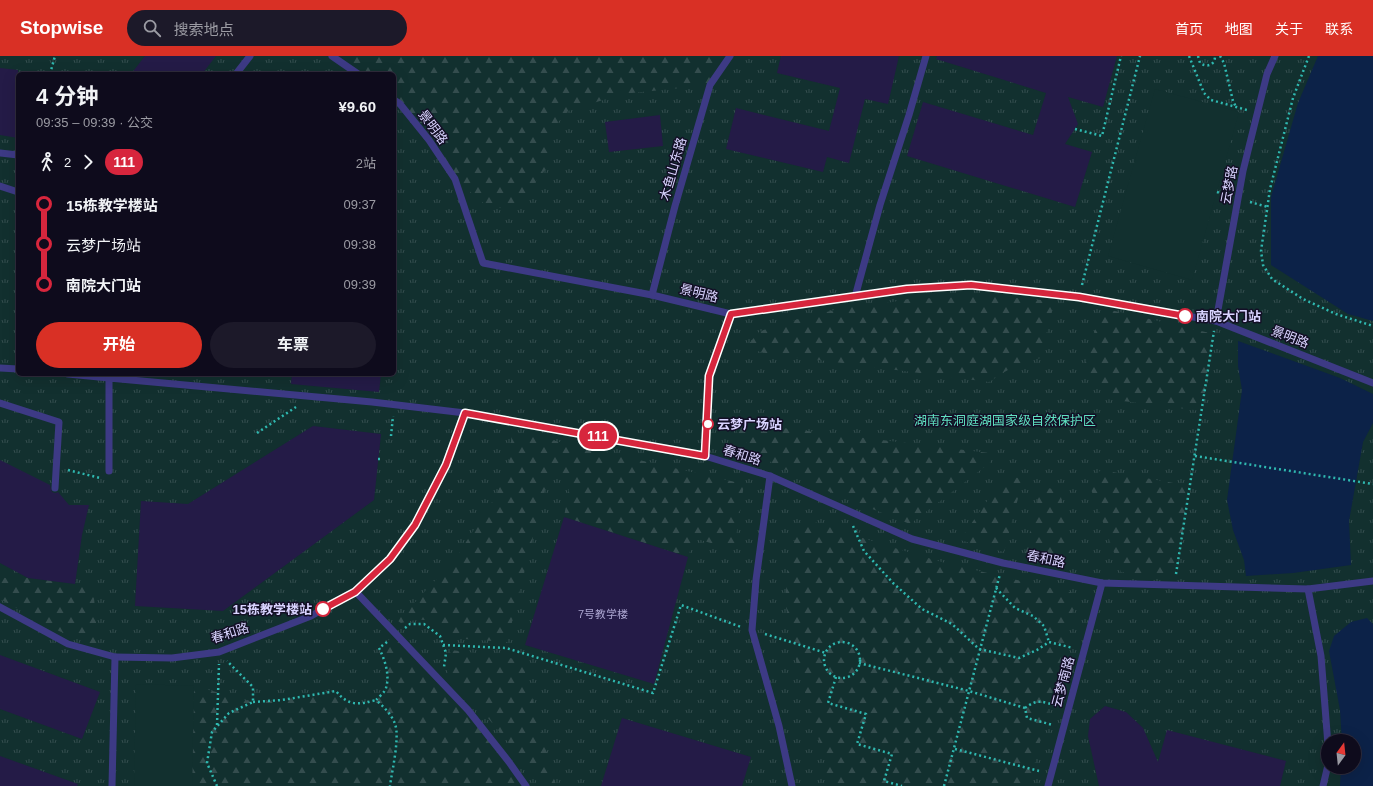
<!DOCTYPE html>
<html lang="zh">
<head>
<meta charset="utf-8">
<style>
	body { margin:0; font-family:Helvetica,"Noto Sans SC",sans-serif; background:#1c1929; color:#f1f3f6; height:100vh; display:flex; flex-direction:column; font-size:15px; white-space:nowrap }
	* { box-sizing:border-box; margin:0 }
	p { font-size:13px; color:#9b9ba3 }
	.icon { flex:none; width:22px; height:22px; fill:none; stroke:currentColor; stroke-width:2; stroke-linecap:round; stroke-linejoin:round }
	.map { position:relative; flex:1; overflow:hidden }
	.panel { position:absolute; left:16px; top:16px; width:380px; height:304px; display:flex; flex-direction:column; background:#0e0b1c; border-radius:6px; box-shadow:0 4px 16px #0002,0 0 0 1px #2e2b3b }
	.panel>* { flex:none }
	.badge { padding:0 8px; border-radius:13px; font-size:14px; line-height:26px }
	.needle { width:26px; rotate:15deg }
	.tools { position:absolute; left:1321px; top:678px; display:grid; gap:8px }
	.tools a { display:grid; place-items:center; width:40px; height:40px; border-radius:50%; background:#0e0b1c; box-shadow:0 4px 16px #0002,0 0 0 1px #2e2b3b; font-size:20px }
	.map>.badge { position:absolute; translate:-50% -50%; box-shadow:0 0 0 2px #fff }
	.legs { display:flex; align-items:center; gap:6px; height:44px; padding:0 20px; font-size:13px }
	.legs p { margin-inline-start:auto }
	.summary { display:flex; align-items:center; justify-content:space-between; height:68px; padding:0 20px }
	h1 { font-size:22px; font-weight:700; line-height:30px }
	.primary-button { display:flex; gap:8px; margin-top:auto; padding:8px 20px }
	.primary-button a { flex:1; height:46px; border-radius:24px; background:#d93025; color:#fff; font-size:16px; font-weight:700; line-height:46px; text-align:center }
	.primary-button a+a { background:#1c1929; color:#f1f3f6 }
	ul { padding:0 20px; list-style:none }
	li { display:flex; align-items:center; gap:14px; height:40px; font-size:15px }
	li i { display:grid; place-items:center; width:6px; height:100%; margin:0 5px; background:currentColor }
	li i::after { content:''; width:10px; height:10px; margin:-5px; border:3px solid; border-radius:50%; background:#0e0b1c }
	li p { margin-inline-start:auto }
	li:first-child i { background:linear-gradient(#0000 50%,currentColor 0) }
	li:last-child i { background:linear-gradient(currentColor 50%,#0000 0) }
	header { display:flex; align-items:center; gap:24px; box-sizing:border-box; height:56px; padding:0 20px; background:#d93025; color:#fff }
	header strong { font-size:19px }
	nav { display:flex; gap:22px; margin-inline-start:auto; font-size:14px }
	.search { width:280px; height:36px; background:#1c1929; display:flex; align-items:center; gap:10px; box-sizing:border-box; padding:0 14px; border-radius:22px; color:#9b9ba3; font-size:15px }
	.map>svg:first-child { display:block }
	.grass { fill:url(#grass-tufts); fill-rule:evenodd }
	.forest { fill:url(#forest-firs) }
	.garden { fill:#12302f }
	.water { fill:#0c2248 }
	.building { fill:#241b47 }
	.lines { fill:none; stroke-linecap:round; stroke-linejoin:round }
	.path { stroke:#2fb8b0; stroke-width:2.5; stroke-dasharray:2 3; stroke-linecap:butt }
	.service { stroke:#3d3a85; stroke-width:7 }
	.line-1-casing { stroke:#fff; stroke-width:9 }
	.line-1 { stroke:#d7263d; stroke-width:6 }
	.stop-1-dot { fill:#fff; stroke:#d7263d; stroke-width:2 }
	.labels { text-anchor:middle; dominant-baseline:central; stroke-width:3; stroke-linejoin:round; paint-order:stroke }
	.number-label { font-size:11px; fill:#aca6d1 }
	.street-label { font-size:13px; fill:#d9d4ff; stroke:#130f26 }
	.stop-label { font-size:13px; font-weight:bold; fill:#d9d4ff; stroke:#130f26; text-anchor:start }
	.park-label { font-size:13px; fill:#5fe0c0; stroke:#130f26 }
</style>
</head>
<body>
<header>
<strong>Stopwise</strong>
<div class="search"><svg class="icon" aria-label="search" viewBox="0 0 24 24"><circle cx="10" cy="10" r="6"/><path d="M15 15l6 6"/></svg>搜索地点</div>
<nav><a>首页</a><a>地图</a><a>关于</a><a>联系</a></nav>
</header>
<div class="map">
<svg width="1373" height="730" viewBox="0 0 1373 730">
	<defs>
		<pattern id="grass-tufts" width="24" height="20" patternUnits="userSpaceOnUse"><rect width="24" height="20" fill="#12302f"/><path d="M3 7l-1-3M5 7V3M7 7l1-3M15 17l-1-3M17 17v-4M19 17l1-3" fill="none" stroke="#344d4e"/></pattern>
		<pattern id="forest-firs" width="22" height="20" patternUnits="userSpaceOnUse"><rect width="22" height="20" fill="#12302f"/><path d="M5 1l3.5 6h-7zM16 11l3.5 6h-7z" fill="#344d4e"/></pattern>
	</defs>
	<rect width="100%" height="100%" fill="#130f26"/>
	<path class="grass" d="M0,0h1373v730h-1373zM18,18h376v300h-376zM1328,685h26v26h-26z"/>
	<g class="forest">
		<polygon points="332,0 730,0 710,29 622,38 568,55 552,73 549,109 513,154 487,150 455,123 394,44 394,18 358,18"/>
		<path d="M989,240l65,5 -13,57c-21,3 -35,13 -52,24l-224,-29 -20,-5 14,-16 17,-7 66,-17 45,-5 21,-4z"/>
		<path d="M1102,252l112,26 -12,77 -95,-12c0,-13 -14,-22 -24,-29z"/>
		<polygon points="733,366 989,397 991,406 910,468 830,436 759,400 738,378"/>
		<path d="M512,375l232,53 -10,66 -40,-12 -6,19 -124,-40 7,-39 -22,-5 -42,169 -56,-4c-20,-20 -23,-21 -50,-15l-6,-4 10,-6 50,-54 41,-63 13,-33z"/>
		<polygon points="1101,414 1190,430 1176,520 1121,516 1088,425"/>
		<polygon points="1005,419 1023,423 1004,496 960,484"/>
		<polygon points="1041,431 1060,434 1072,509 1050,506 1024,500"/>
		<polygon points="802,462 878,487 945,507 1077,538 1029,730 827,730 825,705 797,609 785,546 789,502"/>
		<polygon points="0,520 5,522 28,522 93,529 98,591 59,575 0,543"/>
		<path d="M396,578l72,76 58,76h-334l2,-100 59,16 29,-2 54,-9c2,3 5,7 8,9 14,6 33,4 41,-10 7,-11 -1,-31 -6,-42z"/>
		<polygon points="451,594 491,599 522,604 556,730 540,730 514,693 477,649 447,621"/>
	</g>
	<g class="garden">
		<polygon points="1155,33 1239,56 1192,224 1108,200"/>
		<polygon points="136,628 194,630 192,730 134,730"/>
	</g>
	<g class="water">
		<polygon points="1318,0 1373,0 1373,265 1348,258 1271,209 1271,141 1298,47"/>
		<polygon points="1238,285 1340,322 1373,338 1373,367 1363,386 1349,465 1351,509 1293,517 1246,520 1244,504 1233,474 1227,444 1242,334 1238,310"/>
		<polygon points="1367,562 1373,568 1373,730 1340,730 1341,711 1354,711 1354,685 1342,685 1340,654 1329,595 1334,580 1351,566"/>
	</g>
	<g class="building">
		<polygon points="145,0 216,0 202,18 131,18"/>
		<polygon points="781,0 899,0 888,48 865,43 849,107 827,101 823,116 726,93 736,52 829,75 840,32 777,17"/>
		<polygon points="937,0 1117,0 1103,51 1068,41 1078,68 1065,88 1092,96 1075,151 907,100 923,46 1033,79 1046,37 936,3"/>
		<polygon points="0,12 18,14 18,82 0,79"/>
		<polygon points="660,59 663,90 609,96 605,66"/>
		<polygon points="292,318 381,318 379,336 291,328"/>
		<polygon points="313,370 381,378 374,444 223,555 135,550 141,445 188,448"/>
		<polygon points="0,404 50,429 52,436 55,437 58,436 69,449 89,449 82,479 75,528 28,522 0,507"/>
		<polygon points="564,461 688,501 654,628 525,589"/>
		<polygon points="0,599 100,636 82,683 0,653"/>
		<polygon points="1105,650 1126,656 1143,672 1158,706 1167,674 1286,705 1280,730 1099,730 1088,680 1090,663"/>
		<polygon points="622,662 751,701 742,730 601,730"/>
		<polygon points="0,700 78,728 77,730 0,730"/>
	</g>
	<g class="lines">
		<g class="path">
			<polyline points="1189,0 1204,37 1211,44 1247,54"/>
			<path d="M1198,0l2,7c7,5 15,2 15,-7"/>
			<polyline points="1220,0 1224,7 1233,45 1236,51"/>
			<polyline points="1309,0 1293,42 1270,133 1261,195 1263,209 1272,223 1303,243 1336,258 1373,270"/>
			<polyline points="50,18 55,0"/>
			<polyline points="1075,73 1102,80 1121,0"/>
			<polyline points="1217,136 1228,140"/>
			<polyline points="1250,146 1268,151"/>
			<polyline points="1082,229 1140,0"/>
			<polyline points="394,253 399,254"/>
			<polyline points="257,377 296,351"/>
			<polyline points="391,380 393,360"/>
			<polyline points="1195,400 1373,428"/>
			<polyline points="378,403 382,403"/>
			<polyline points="68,414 100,422"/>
			<polyline points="853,470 864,495 893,527 922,553 952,568 979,593 1019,602 1037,594 1049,586 1073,592"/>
			<polyline points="1176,518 1214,275"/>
			<polyline points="996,532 1015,552 1033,560 1044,570 1049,586"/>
			<polyline points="405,572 410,568 424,568 440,580 446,597 444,611"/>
			<polyline points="765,578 826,597"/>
			<path d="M387,586l-8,6c6,12 11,27 7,40 -1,4 -7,9 -10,12 7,6 16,15 19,24 5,13 -3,47 -5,62"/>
			<circle cx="842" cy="604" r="18"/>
			<polyline points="443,589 506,592 653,637 681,549 741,571"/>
			<polyline points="859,607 969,635 1025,652 1027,662 1053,669"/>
			<polyline points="836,621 828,647 866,658 857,688 892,698 884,725 902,730"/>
			<path d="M253,646l29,-2 54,-9c12,15 22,14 40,9"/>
			<path d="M1025,652c13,-10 18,-6 33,-2"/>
			<polyline points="217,669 219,608"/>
			<polyline points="955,693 1039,715"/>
			<polyline points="217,730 207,707 212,676 229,657 253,646 253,631 227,605"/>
			<polyline points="944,730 1000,518"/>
		</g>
		<g class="service">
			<polyline points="332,0 358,18"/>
			<polyline points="236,18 250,0"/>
			<polyline points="394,44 400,48 429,84 455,123 483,207 652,239 731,258 907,233 971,229 1079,241 1216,265 1373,327"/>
			<polyline points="0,97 18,99"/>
			<polyline points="0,130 18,136"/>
			<polyline points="652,239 675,150 710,29 730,0"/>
			<polyline points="855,241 880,149 909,59 926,0"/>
			<polyline points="1216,265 1243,115 1267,18 1275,0"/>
			<polyline points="0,312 18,313"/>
			<polyline points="68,318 109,322 109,318"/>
			<polyline points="0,347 59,366 55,432"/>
			<polyline points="705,400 709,320 731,258"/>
			<polyline points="109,415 109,322 372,346 465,357"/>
			<polyline points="770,420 756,524 752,574 779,670 792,730"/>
			<polyline points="1308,533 1321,600 1328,689"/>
			<polyline points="355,535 468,654 509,706 526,730"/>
			<polyline points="0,551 68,588 115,601 172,602 219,596 311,560 355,535 390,503 415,469 446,409 465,357 705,400 770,420 912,483 1003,507 1102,527 1308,533 1373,525"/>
			<polyline points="112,730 115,601"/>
			<polyline points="1048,730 1102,527"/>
			<polyline points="1323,730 1328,709"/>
		</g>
	</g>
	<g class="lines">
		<defs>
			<polyline id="line-1" points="323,553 355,536 390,503 415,469 446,409 465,357 705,400 709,320 731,258 907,233 971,229 1079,241 1185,260"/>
		</defs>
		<use href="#line-1" class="line-1-casing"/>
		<use href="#line-1" class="line-1"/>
	</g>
	<g class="stop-1-dot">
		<circle cx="1185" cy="260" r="7"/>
		<circle cx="708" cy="368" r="5"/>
		<circle cx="323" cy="553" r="7"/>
	</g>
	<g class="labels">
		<g class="number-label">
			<text x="603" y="558">7号教学楼</text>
		</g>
		<g class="street-label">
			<text transform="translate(433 71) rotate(53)">景明路</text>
			<text transform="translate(673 113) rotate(-74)">木鱼山东路</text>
			<text transform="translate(1229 129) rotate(-79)">云梦路</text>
			<text transform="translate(699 237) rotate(14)">景明路</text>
			<text transform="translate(1290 281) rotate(21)">景明路</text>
			<text transform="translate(742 399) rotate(17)">春和路</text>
			<text transform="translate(1046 503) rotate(12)">春和路</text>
			<text transform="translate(230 577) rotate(-18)">春和路</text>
			<text transform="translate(1063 626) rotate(-75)">云梦南路</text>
		</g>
		<g class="stop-label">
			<text x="1196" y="260">南院大门站</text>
			<text x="717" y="368">云梦广场站</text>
			<text x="312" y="553" text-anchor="end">15栋教学楼站</text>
		</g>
		<g class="park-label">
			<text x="1005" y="364">湖南东洞庭湖国家级自然保护区</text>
		</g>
	</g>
</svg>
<div class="tools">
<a><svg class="needle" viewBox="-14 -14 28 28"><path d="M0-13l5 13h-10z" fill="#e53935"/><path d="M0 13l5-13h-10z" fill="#9b9ba3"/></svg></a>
</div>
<b class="badge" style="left:598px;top:380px;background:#d7263d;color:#fff">111</b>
<section class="panel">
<div class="summary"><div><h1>4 分钟</h1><p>09:35 – 09:39 · 公交</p></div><b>¥9.60</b></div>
<div class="legs"><svg class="icon" aria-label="walk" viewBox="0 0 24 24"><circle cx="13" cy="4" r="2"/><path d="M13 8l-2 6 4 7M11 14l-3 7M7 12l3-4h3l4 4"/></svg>2<svg class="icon" aria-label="forward" viewBox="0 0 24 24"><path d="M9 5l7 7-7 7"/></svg><b class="badge" style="background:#d7263d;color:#fff">111</b><p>2站</p></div>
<ul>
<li><i style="color:#d7263d"></i><b>15栋教学楼站</b><p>09:37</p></li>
<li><i style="color:#d7263d"></i><span>云梦广场站</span><p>09:38</p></li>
<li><i style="color:#d7263d"></i><b>南院大门站</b><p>09:39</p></li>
</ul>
<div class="primary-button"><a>开始</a><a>车票</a></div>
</section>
</div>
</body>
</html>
